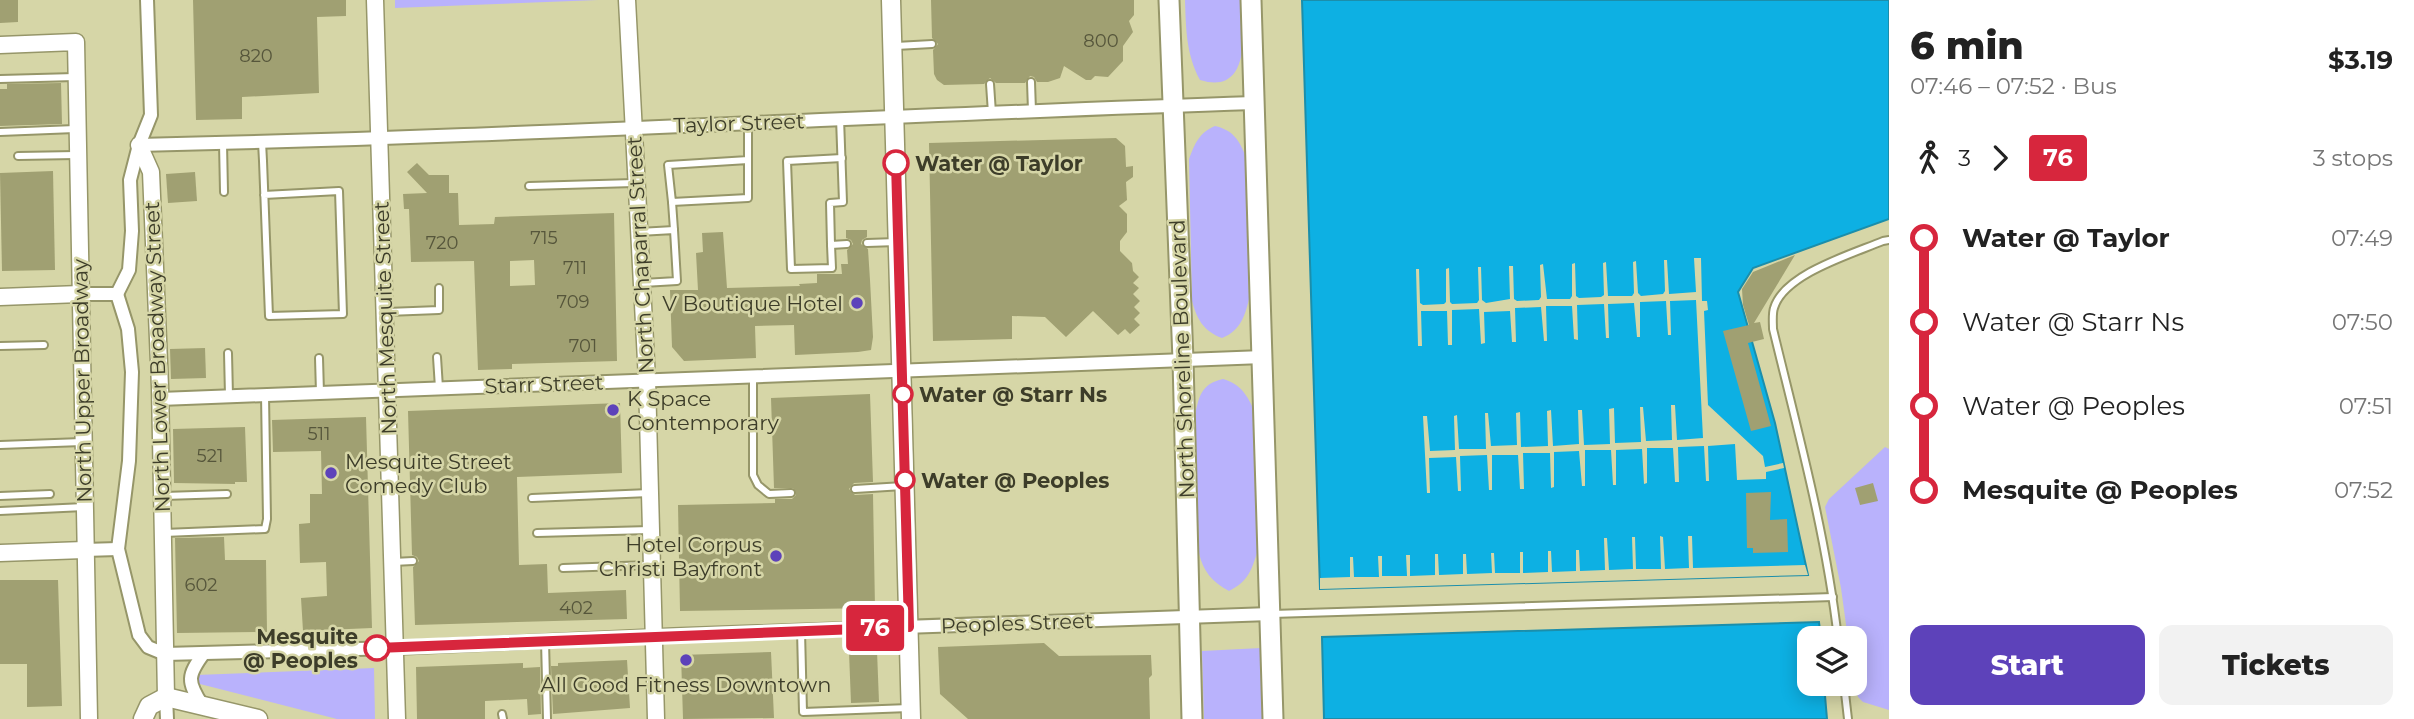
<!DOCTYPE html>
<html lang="en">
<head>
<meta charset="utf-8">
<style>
	body { margin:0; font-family:Montserrat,sans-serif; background:#f2f2f2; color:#222; height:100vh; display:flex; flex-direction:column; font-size:26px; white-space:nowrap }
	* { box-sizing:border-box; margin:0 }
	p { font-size:23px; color:#767676 }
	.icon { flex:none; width:38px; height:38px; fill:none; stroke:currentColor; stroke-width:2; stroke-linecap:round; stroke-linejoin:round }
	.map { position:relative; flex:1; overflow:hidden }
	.sheet { display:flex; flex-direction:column; background:#fff; width:525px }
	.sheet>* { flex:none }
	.badge { padding:0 14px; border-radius:5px; font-size:24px; line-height:46px }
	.fabs { position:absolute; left:1797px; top:626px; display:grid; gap:14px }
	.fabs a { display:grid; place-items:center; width:70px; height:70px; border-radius:14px; background:#fff; box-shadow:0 4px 18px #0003; font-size:35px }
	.map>.badge { position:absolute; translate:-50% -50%; box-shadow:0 0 0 4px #fff }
	.legs { display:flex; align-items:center; gap:10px; height:77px; padding:0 21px; font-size:23px }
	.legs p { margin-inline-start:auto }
	.overview { display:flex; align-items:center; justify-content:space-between; height:119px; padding:0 21px }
	h1 { font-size:38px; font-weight:800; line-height:52px }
	.cta { display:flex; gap:14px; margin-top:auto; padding:14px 21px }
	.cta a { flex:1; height:80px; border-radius:14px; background:#5d42ba; color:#fff; font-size:28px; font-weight:800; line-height:80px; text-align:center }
	.cta a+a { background:#f2f2f2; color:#222 }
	ul { padding:0 21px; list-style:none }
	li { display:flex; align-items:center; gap:24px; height:84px; font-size:26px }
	li i { display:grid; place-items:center; width:10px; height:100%; margin:0 9px; background:currentColor }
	li i::after { content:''; width:18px; height:18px; margin:-9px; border:5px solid; border-radius:50%; background:#fff }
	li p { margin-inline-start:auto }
	li:first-child i { background:linear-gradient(#0000 50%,currentColor 0) }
	li:last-child i { background:linear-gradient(currentColor 50%,#0000 0) }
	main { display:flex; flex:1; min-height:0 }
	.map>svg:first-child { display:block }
	.green { fill:#b9b2fc }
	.water { fill:#0db0e3; stroke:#1b8eab; stroke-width:2 }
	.pier { fill:#d6d6a7 }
	.building { fill:#a0a072; fill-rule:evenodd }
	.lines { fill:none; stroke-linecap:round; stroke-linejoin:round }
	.service-casing { stroke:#969669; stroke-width:10 }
	.minor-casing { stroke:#969669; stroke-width:16 }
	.tertiary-casing { stroke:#969669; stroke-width:19 }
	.secondary-casing { stroke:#969669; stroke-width:21 }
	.primary-casing { stroke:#969669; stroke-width:23 }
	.service { stroke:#fff; stroke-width:6 }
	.minor { stroke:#fff; stroke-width:12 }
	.tertiary { stroke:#fff; stroke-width:16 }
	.secondary { stroke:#fff; stroke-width:18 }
	.primary { stroke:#fff; stroke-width:19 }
	.line-1-casing { stroke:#fff; stroke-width:16 }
	.line-1 { stroke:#d7263d; stroke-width:10 }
	.stop-1-dot { fill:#fff; stroke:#d7263d; stroke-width:3.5 }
	.poi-dot { fill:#5d42ba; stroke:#d6d6a7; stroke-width:2.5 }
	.labels { text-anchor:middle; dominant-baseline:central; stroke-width:5; stroke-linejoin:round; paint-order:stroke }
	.number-label { font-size:18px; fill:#56563b }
	.street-label { font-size:21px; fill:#3d3d29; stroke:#d6d6a7 }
	.stop-label { font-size:21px; font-weight:bold; fill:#3d3d29; stroke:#d6d6a7; text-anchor:start }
	.poi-label { font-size:21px; fill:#3d3d29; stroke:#d6d6a7; text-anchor:end }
</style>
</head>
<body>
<main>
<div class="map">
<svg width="1889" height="719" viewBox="0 0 1889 719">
	<rect width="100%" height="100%" fill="#d6d6a7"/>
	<g class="green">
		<polygon points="395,0 598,0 395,8"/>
		<path d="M1185,0h57c2,32 9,96 -42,80 -14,-26 -14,-51 -15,-80z"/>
		<path d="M1215,126c18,4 24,14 31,31l3,142c-4,17 -9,32 -27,39 -19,-7 -25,-19 -30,-37l-3,-142c6,-16 10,-26 26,-33z"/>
		<path d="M1223,379c18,5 24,16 32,33l2,141c-6,19 -10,29 -28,38 -17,-9 -26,-20 -30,-38l-4,-137c4,-20 6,-32 28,-37z"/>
		<polygon points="1885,447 1889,449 1889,710 1863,702 1858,697 1854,684 1855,639 1848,639 1841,588 1825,507 1829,499"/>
		<polygon points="1261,648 1263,719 1204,719 1202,651"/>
		<polygon points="374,668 375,719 337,719 196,683 196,675"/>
	</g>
	<g class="water">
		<polygon points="1302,0 1889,0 1889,219 1753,268 1738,292 1775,423 1808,575 1320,589"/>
		<polygon points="1819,622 1821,639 1810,639 1810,684 1824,684 1827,719 1324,719 1322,637"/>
	</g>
	<g class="pier">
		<polygon points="1694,258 1701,258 1702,301 1707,301 1708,310 1704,311 1708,405 1763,456 1765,467 1783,463 1784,468 1766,472 1766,479 1737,480 1735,444 1708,446 1709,481 1706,481 1704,446 1678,447 1679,482 1675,482 1673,448 1647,448 1647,483 1644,484 1642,449 1616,450 1616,485 1613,485 1611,450 1585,450 1585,486 1582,486 1579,451 1554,452 1554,487 1551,488 1550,453 1523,453 1524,489 1520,489 1518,455 1492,455 1492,490 1489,490 1487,455 1460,456 1461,491 1458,491 1456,457 1429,458 1430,493 1427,493 1423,416 1427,416 1430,451 1455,450 1454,416 1457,415 1459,449 1486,449 1485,413 1488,413 1491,446 1517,445 1516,413 1520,412 1521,447 1548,446 1547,411 1551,410 1553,446 1579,444 1578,410 1582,410 1584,445 1610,444 1609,409 1614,408 1615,443 1641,442 1640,407 1643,407 1646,441 1672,440 1671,405 1675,405 1677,440 1703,438 1696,300 1670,301 1671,335 1668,335 1666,301 1640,302 1640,337 1637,337 1634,303 1608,304 1609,338 1606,338 1604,304 1577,305 1578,340 1574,339 1572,306 1546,306 1547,341 1544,341 1541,307 1515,308 1516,342 1512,342 1510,311 1484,312 1485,343 1481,344 1479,309 1452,310 1452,345 1448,345 1447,311 1421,311 1422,346 1418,346 1416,269 1419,269 1420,303 1423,305 1444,304 1446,302 1446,269 1449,268 1450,302 1452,304 1477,303 1479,300 1478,267 1481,267 1482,300 1486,303 1510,299 1509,266 1513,266 1514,299 1517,301 1539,300 1541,297 1540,265 1543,264 1547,299 1570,299 1572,296 1572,264 1575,263 1576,296 1579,298 1601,297 1604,295 1603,263 1606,262 1608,296 1632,296 1634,293 1633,262 1636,261 1638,293 1641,296 1663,294 1665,291 1664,260 1667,260 1669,294 1696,292"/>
		<polygon points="1660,536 1663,537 1665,569 1689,568 1688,536 1692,536 1693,568 1805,565 1808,575 1320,589 1320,578 1350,577 1350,557 1353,557 1354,577 1379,577 1378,556 1382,556 1382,576 1407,576 1406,555 1410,555 1410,576 1435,575 1435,554 1438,554 1439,575 1463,574 1463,554 1466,554 1467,574 1492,573 1491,553 1494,553 1495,573 1520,573 1520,552 1523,552 1523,573 1548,572 1548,551 1551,551 1552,572 1576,571 1576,550 1579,550 1580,571 1605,570 1604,538 1607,538 1609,570 1633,569 1632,537 1635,537 1636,569 1661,569"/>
	</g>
	<g class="building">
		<polygon points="0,0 18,0 18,22 0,23"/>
		<polygon points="193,0 346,0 346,16 317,17 319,93 242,97 242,119 196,120"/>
		<polygon points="931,0 1134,0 1134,15 1129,21 1133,32 1123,46 1123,61 1108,77 1095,76 1091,80 1086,80 1064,66 1060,78 1048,82 1037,82 1034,77 1030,76 1025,83 996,83 990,78 984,84 944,85 937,80 934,74 933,50 938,44 932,38"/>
		<polygon points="61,83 62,124 0,126 0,89 7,89 7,84"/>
		<polygon points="1116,138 1125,146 1126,167 1133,166 1133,177 1126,182 1127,200 1119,206 1127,214 1127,232 1120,241 1120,251 1132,263 1133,271 1139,277 1133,283 1139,288 1133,294 1140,301 1134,307 1140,313 1134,319 1140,325 1130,334 1125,329 1118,335 1093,311 1066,337 1045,317 1012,316 1012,339 933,341 929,143"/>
		<path d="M417,163l12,12h20v18h9l1,32 35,-1 1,-7 119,-4 3,148 -105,3v5l-34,1 -4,-109 -63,1 -2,-53h-5l-1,-15 24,-1 -20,-21zM534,260l1,25 -25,1v-25z"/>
		<polygon points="53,171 55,270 2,271 0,173"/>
		<polygon points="195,172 197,201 168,203 166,174"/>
		<polygon points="846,230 867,230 867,237 862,240 861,244 868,249 870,280 873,337 871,350 858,352 795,355 794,325 755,326 756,358 684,361 672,347 670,290 698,290 696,253 703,252 702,233 723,232 727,288 800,286 799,284 817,283 817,274 842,274 841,264 848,264 847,250 853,244 851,240 846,238"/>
		<polygon points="1795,255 1754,323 1760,322 1764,339 1748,343 1771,426 1751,431 1723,331 1749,325 1743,305 1742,289 1753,272"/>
		<polygon points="205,348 206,378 171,379 170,349"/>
		<polygon points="870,394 873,482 854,483 849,489 855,495 873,494 875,608 680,611 678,505 775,503 775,499 792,499 796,495 793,488 774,488 771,398"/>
		<polygon points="620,403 622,473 517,477 519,565 547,564 548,593 626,590 627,619 415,625 413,567 419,561 417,557 412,555 408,411"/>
		<polygon points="366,417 372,628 303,631 301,598 327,596 326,562 300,563 299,524 310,523 310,494 322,494 321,451 273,452 272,420"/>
		<polygon points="245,427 247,482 235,482 235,484 174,483 173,429"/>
		<polygon points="1873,483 1878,501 1860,505 1855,488"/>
		<polygon points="1771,492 1770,520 1787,519 1788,552 1753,553 1753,548 1747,548 1746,493"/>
		<polygon points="224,537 225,560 266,560 267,632 177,633 175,538"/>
		<polygon points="0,580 58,580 62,706 27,707 27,664 0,664"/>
		<polygon points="1044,643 1059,656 1151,655 1152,675 1149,678 1150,719 968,719 940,694 938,647"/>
		<polygon points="877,651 879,702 851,703 849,652"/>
		<polygon points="771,652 774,718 683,719 681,655"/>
		<polygon points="627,660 630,708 553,714 551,666 558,666 558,663"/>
		<polygon points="523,663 523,668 540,667 541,714 528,715 527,699 485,701 485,719 417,719 416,667"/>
	</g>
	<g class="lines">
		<defs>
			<g id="service">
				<polyline points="896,46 932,44"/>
				<polyline points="0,79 75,77"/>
				<polyline points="1031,82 1032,111"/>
				<polyline points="990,84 992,113"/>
				<polyline points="840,118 843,202 830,203 831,245 847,244"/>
				<polyline points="0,132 75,129"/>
				<polyline points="262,142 263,161 269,316 343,314 339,191 264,195"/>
				<polyline points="223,143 224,192"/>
				<polyline points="18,156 76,155"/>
				<polyline points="748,160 668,165 672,202 748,198 748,122"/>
				<polyline points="529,186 634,183"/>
				<polyline points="672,202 674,230"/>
				<polyline points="639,232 674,230 677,281 643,283"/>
				<polyline points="867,243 897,242"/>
				<polyline points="831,245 832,268 791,269 787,161 842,158"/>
				<polyline points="387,312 439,310 439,288"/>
				<polyline points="0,346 44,345"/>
				<polyline points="228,353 229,396"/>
				<polyline points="437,357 439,388"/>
				<polyline points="319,358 320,393"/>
				<polyline points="753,376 753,475 758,485 769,494 791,493"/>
				<polyline points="0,445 82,442"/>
				<polyline points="855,489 903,486"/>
				<polyline points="0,496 50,494"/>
				<polyline points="164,496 227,494"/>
				<polyline points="532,498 649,493"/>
				<polyline points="0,511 84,507"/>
				<polyline points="164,533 265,529 267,519 265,395"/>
				<polyline points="537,533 650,530"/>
				<polyline points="393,562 413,561"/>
				<polyline points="563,568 651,565"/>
				<polyline points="1272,614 1833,597"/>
				<polyline points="801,631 803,712 909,708"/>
				<path d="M1838,639c-12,-105 -40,-207 -65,-310 0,-6 -1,-15 1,-21 10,-34 78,-54 109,-67l6,-1"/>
				<polyline points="545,641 547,719"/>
				<polyline points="1844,684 1848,719"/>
				<polyline points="502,714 503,719"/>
			</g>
			<g id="minor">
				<path d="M139,145c372,-8 743,-30 1115,-42"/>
				<polyline points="80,294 117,294"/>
				<polyline points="117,294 128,329 132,372 129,461 118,549 139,635 148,647 165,654 395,648 674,635 1270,614"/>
				<polyline points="117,294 129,270 132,231 130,180 139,145 151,115 147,0"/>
				<polyline points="160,399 1263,357"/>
				<polyline points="84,550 118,549"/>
				<polyline points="166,697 167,719"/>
				<path d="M202,705c-15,-24 -15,-29 2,-52"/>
			</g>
			<g id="tertiary">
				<polyline points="375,0 397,719"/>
				<polyline points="627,0 647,380 656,719"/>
				<polyline points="0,45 76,42 89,719"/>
				<polyline points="139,145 151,172 160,387 166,697"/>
				<polyline points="0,297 80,294"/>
				<polyline points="0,553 84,550"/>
			</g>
			<g id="secondary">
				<polyline points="891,0 911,719"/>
				<polyline points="143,719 149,706 166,697 258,719"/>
			</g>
			<g id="primary">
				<polyline points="1169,0 1183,360 1192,719"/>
				<polyline points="1251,0 1273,719"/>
			</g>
		</defs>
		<use href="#service" class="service-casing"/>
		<use href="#minor" class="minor-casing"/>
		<use href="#tertiary" class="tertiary-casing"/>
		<use href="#secondary" class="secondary-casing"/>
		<use href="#primary" class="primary-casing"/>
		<use href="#service" class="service"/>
		<use href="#minor" class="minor"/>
		<use href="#tertiary" class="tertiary"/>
		<use href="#secondary" class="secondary"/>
		<use href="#primary" class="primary"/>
	</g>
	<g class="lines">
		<defs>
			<polyline id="line-1" points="377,648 909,627 896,163"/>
		</defs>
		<use href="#line-1" class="line-1-casing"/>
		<use href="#line-1" class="line-1"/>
	</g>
	<g class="stop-1-dot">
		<circle cx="896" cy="163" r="12"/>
		<circle cx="903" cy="394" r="9"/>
		<circle cx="905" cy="480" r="9"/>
		<circle cx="377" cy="648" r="12"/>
	</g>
	<g class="poi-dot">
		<circle cx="857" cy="303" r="7"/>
		<circle cx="613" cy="410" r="7"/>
		<circle cx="331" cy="473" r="7"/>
		<circle cx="776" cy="556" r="7"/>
		<circle cx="686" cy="660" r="7"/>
	</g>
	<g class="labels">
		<g class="number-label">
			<text x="1101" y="41">800</text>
			<text x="256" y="56">820</text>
			<text x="544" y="238">715</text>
			<text x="442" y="243">720</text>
			<text x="575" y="268">711</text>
			<text x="573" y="302">709</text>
			<text x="583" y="346">701</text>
			<text x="319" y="434">511</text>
			<text x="210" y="456">521</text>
			<text x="201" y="585">602</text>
			<text x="576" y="608">402</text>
		</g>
		<g class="street-label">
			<text transform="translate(739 123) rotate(-2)">Taylor Street</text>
			<text transform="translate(640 255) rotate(-93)">North Chaparral Street</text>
			<text transform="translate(385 318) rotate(-92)">North Mesquite Street</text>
			<text transform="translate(157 357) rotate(-92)">North Lower Broadway Street</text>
			<text transform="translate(1182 359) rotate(-92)">North Shoreline Boulevard</text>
			<text transform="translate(82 381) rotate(-91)">North Upper Broadway</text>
			<text transform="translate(544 384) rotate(-2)">Starr Street</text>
			<text transform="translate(1017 623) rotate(-2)">Peoples Street</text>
		</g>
		<g class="stop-label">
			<text x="915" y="163">Water @ Taylor</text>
			<text x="919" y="394">Water @ Starr Ns</text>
			<text x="921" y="480">Water @ Peoples</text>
			<text x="358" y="636" text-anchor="end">Mesquite<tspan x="358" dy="24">@ Peoples</tspan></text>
		</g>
		<g class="poi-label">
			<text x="843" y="303">V Boutique Hotel</text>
			<text x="627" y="398" text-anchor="start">K Space<tspan x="627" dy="24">Contemporary</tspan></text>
			<text x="345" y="461" text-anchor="start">Mesquite Street<tspan x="345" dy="24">Comedy Club</tspan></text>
			<text x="762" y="544">Hotel Corpus<tspan x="762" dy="24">Christi Bayfront</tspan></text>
			<text x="686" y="684" text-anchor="middle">All Good Fitness Downtown</text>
		</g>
	</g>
</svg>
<div class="fabs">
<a><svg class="icon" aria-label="layers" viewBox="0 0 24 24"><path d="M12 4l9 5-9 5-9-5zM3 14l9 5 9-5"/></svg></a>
</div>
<b class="badge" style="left:875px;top:628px;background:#d7263d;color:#fff">76</b>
</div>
<section class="sheet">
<div class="overview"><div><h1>6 min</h1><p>07:46 – 07:52 · Bus</p></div><b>$3.19</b></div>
<div class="legs"><svg class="icon" aria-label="walk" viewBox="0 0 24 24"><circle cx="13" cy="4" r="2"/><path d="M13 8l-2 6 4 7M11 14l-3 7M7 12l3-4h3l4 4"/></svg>3<svg class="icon" aria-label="forward" viewBox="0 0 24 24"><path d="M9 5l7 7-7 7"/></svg><b class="badge" style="background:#d7263d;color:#fff">76</b><p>3 stops</p></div>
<ul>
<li><i style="color:#d7263d"></i><b>Water @ Taylor</b><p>07:49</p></li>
<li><i style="color:#d7263d"></i><span>Water @ Starr Ns</span><p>07:50</p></li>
<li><i style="color:#d7263d"></i><span>Water @ Peoples</span><p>07:51</p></li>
<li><i style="color:#d7263d"></i><b>Mesquite @ Peoples</b><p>07:52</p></li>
</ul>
<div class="cta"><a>Start</a><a>Tickets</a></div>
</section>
</main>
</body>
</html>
